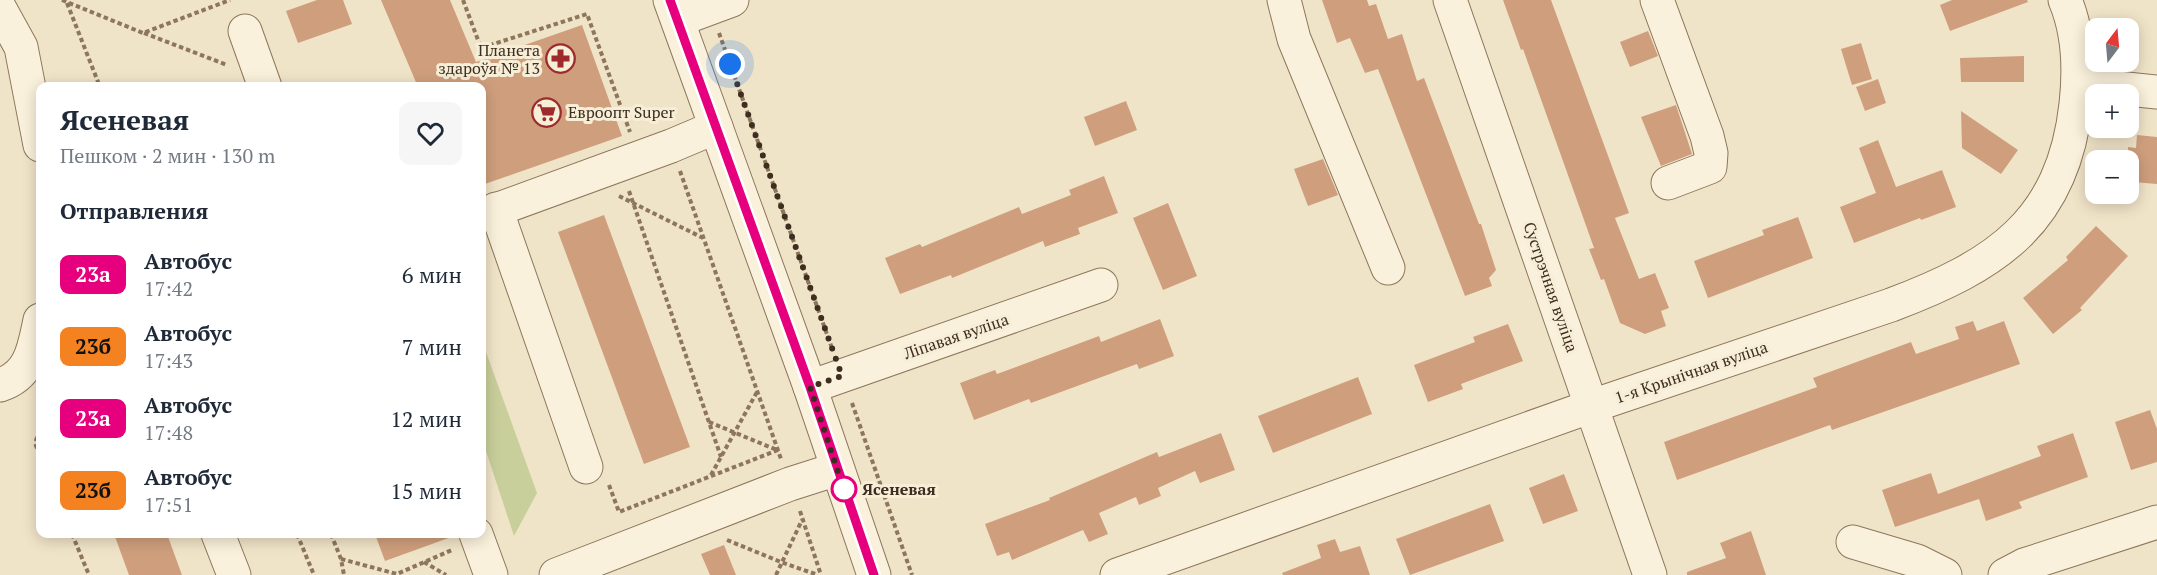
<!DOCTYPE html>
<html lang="ru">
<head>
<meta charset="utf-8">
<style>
	body { margin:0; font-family:"PT Serif",serif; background:#f6f6f7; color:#1f2937; height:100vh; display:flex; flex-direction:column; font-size:22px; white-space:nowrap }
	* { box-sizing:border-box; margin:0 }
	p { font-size:20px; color:#747a83 }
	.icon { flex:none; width:33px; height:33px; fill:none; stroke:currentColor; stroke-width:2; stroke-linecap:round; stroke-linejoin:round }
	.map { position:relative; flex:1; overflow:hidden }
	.panel { position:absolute; left:36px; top:82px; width:450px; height:456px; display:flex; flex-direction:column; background:#fff; border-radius:12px; box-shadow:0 3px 15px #0003 }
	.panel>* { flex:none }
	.badge { padding:0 12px; border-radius:9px; font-size:21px; line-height:39px }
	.needle { width:39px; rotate:16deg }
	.controls { position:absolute; left:2085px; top:18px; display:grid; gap:12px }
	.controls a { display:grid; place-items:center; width:54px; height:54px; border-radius:12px; background:#fff; box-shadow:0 3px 15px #0003; font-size:30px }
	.you { position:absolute; width:30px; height:30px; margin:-15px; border:4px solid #fff; border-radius:50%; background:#1a73e8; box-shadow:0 0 0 9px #1a73e833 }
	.map>.badge { position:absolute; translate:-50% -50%; box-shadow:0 0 0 3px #fff }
	h2 { padding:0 24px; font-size:22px; line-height:54px }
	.round { display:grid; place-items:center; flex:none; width:63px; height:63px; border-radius:12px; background:#f6f6f7 }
	.overview { display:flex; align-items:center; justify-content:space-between; height:102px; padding:0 24px }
	h1 { font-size:28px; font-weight:800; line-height:45px }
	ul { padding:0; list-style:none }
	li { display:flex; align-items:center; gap:18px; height:72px; padding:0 24px }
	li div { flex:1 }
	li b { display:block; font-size:22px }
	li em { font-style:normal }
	li .badge { min-width:66px; font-weight:700; text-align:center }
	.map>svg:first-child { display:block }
	.park { fill:#c9cf9b }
	.building { fill:#cf9f7d }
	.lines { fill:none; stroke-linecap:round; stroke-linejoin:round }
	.minor-casing { stroke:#8d765c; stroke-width:35 }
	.path { stroke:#8d765c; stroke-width:4; stroke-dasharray:4.5 3; stroke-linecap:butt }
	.minor { stroke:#faf1dc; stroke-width:33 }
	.line-casing { stroke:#fff; stroke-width:14 }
	.line { stroke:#e6007e; stroke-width:9 }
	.walk { stroke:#3d2e20; stroke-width:6; stroke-dasharray:0 10.8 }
	.stop-dot { fill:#fff; stroke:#e6007e; stroke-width:3 }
	.labels { text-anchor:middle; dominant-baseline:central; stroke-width:6; stroke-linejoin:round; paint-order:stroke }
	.poi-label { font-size:16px; fill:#3d2e20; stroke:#f7eed8; text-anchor:end }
	.street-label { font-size:16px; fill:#3d2e20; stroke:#f7eed8 }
	.stop-label { font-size:16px; font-weight:bold; fill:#3d2e20; stroke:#f7eed8; text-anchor:start }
</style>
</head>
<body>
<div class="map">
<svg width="2157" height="575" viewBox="0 0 2157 575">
	<rect width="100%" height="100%" fill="#f0e4c8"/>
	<polygon class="park" points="482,351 486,352 537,493 514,536 482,439"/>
	<g class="building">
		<polygon points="317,0 343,0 352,24 298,43 286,11"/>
		<polygon points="381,0 450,0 476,62 582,25 622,136 482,185 482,87 418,87"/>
		<polygon points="1322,0 1367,0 1369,6 1376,4 1388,39 1402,34 1417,81 1424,78 1479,224 1481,224 1496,270 1489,278 1492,286 1465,296 1378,69 1365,73 1350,38 1337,43"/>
		<polygon points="1503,0 1551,0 1629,213 1615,218 1639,279 1655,273 1669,308 1661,311 1666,326 1645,334 1620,323 1604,279 1601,280 1589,249 1594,248 1523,49 1521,50"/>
		<polygon points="1952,0 2027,0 2028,2 1950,31 1940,5"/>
		<polygon points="1648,31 1658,56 1630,67 1620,42"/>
		<polygon points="1861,43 1872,79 1852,85 1841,49"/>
		<polygon points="2024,56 2024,82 1961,82 1960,58"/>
		<polygon points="1878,79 1886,103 1865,111 1856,87"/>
		<polygon points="1126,101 1137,130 1095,146 1084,117"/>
		<polygon points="1676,105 1692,154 1661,166 1641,117"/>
		<polygon points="1961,111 2018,150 2001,174 1962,148"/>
		<polygon points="2137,135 2157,137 2157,184 2133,182 2133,171 2128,170 2128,147 2136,148"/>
		<polygon points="1878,140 1896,187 1942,170 1956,207 1921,220 1920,218 1854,243 1840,207 1876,193 1859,148"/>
		<polygon points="1323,159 1338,195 1308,206 1294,169"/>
		<polygon points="1104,176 1118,213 1078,228 1080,234 1045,247 1043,241 952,278 951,275 900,294 885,258 920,244 922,247 1019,207 1022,214 1071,195 1069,190"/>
		<polygon points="1168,203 1197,276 1163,290 1133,218"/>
		<polygon points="604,215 690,447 644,464 558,232"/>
		<polygon points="1798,217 1813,258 1708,298 1694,261 1764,235 1762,230"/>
		<polygon points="2096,226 2128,256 2080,308 2082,310 2053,334 2023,298 2068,260 2066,257"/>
		<polygon points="1160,319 1174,356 1139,369 1137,364 1031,403 1029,399 974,420 960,383 995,370 997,374 1099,336 1101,342"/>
		<polygon points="1973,321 1977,331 2004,321 2020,364 1832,430 1830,425 1677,480 1664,442 1817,387 1813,378 1911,342 1916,354 1959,339 1955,327"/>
		<polygon points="1508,324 1523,361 1461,384 1463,389 1428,402 1414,365 1475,342 1473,337"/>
		<polygon points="1358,377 1372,414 1273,453 1258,416"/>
		<polygon points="2150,410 2157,429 2157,462 2131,470 2115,422"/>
		<polygon points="1221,433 1235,470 1200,483 1195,471 1158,488 1161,496 1139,505 1136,497 1099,513 1108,534 1089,542 1083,530 1012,560 1009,552 997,556 985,524 1050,500 1049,498 1157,452 1159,457"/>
		<polygon points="2073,433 2088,477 2019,502 2022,508 1986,521 1979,499 1895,527 1882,490 1931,473 1938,494 2041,456 2037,446"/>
		<polygon points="1564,474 1578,511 1543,524 1529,488"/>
		<polygon points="1490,504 1504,541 1410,575 1396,539"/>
		<polygon points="1751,531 1766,575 1687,575 1687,572 1726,558 1720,543"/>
		<polygon points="114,534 167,534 182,575 129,575"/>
		<polygon points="375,534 453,534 454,536 385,561"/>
		<polygon points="1335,539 1340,552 1360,546 1370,575 1283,575 1282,573 1321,558 1317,545"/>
		<polygon points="724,545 736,575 710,575 701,554"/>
	</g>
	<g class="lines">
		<defs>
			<g id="minor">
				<polyline points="670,0 810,387 874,575"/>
				<polyline points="1284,0 1294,39 1388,268"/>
				<polyline points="1450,0 1650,575"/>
				<polyline points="1657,0 1707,136 1711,153 1710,167 1668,183"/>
				<polyline points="0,9 21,47 40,145"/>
				<polyline points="678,20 732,0"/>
				<polyline points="245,31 265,87"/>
				<polyline points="2079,84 2157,92"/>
				<polyline points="496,209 586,467"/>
				<polyline points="482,215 671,146 716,127"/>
				<path d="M0,385c31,-10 34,-37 40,-65"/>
				<polyline points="810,387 1101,285"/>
				<polyline points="218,534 234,575"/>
				<polyline points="476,534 491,575"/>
				<polyline points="1853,542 1917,561 1945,575"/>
				<polyline points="556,575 790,484 837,469"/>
				<path d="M1117,575l475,-169 299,-101c104,-39 172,-82 185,-201 4,-36 3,-71 -11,-104"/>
				<polyline points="2005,575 2024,565 2157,522"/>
			</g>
		</defs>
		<use href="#minor" class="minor-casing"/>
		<g class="path">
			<polyline points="62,0 143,33 230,0"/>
			<polyline points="463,0 481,48 587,14 630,132"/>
			<polyline points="67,3 100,87"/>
			<polyline points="144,33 227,65"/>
			<polyline points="719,33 833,351"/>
			<polyline points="680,171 781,459"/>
			<polyline points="629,191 721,457"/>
			<polyline points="619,196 703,238"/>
			<polyline points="852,403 912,575"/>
			<polyline points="709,422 777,450"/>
			<polyline points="40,430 35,443 40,456"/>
			<polyline points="711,475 757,392"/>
			<polyline points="609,485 619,512 778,450"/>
			<polyline points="800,511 821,575"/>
			<polyline points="72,534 89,575"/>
			<polyline points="297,534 314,575"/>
			<polyline points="331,534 341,559 344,575"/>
			<polyline points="727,540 781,562 818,575"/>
			<polyline points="341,559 397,574 452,550"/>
			<polyline points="424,562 446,575"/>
			<polyline points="776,575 802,520"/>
		</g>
		<use href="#minor" class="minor"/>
	</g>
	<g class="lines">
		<defs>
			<polyline id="line" points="670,0 810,387 874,575"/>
		</defs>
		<use href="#line" class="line-casing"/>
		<use href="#line" class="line"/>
		<polyline class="walk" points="730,64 842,376 810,387 844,490 844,489"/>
	</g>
	<defs>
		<symbol id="pharmacy-ring" viewBox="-11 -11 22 22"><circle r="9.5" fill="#f7eed8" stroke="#9e2a2b" stroke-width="1.5"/><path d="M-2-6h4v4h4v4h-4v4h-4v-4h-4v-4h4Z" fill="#9e2a2b"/></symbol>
		<symbol id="supermarket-ring" viewBox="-11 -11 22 22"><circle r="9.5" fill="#f7eed8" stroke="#9e2a2b" stroke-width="1.5"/><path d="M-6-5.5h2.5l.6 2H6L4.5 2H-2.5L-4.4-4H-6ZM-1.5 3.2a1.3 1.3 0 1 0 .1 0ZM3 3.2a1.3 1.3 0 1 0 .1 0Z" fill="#9e2a2b"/></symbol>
	</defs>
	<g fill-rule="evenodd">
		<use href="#pharmacy-ring" x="544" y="42" width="33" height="33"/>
		<use href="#supermarket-ring" x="530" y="96" width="33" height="33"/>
	</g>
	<circle class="stop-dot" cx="844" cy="489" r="12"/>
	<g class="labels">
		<g class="poi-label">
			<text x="540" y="50">Планета<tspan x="540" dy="18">здароўя № 13</tspan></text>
			<text x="568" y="112" text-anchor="start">Евроопт Super</text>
		</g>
		<g class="street-label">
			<text transform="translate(1551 287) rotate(71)">Сустрэчная вуліца</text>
			<text transform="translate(956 336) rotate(-19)">Ліпавая вуліца</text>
			<text transform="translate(1691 372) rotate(-19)">1-я Крынічная вуліца</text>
		</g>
		<g class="stop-label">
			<text x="862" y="489">Ясеневая</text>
		</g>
	</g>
</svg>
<div class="controls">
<a><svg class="needle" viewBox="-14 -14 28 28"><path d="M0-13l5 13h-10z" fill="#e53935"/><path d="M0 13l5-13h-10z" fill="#747a83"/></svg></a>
<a>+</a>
<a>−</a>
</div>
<div class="you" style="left:730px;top:64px"></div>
<section class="panel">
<div class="overview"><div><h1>Ясеневая</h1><p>Пешком · 2 мин · 130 m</p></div><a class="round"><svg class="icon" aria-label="heart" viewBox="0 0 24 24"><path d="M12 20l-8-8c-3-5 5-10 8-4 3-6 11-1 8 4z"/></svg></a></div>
<h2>Отправления</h2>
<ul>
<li><span class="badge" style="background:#e6007e;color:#fff">23а</span><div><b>Автобус</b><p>17:42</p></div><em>6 мин</em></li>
<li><span class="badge" style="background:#f58220;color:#111">23б</span><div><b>Автобус</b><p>17:43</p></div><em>7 мин</em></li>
<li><span class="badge" style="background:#e6007e;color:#fff">23а</span><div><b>Автобус</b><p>17:48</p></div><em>12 мин</em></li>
<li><span class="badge" style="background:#f58220;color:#111">23б</span><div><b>Автобус</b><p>17:51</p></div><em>15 мин</em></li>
</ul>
</section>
</div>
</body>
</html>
